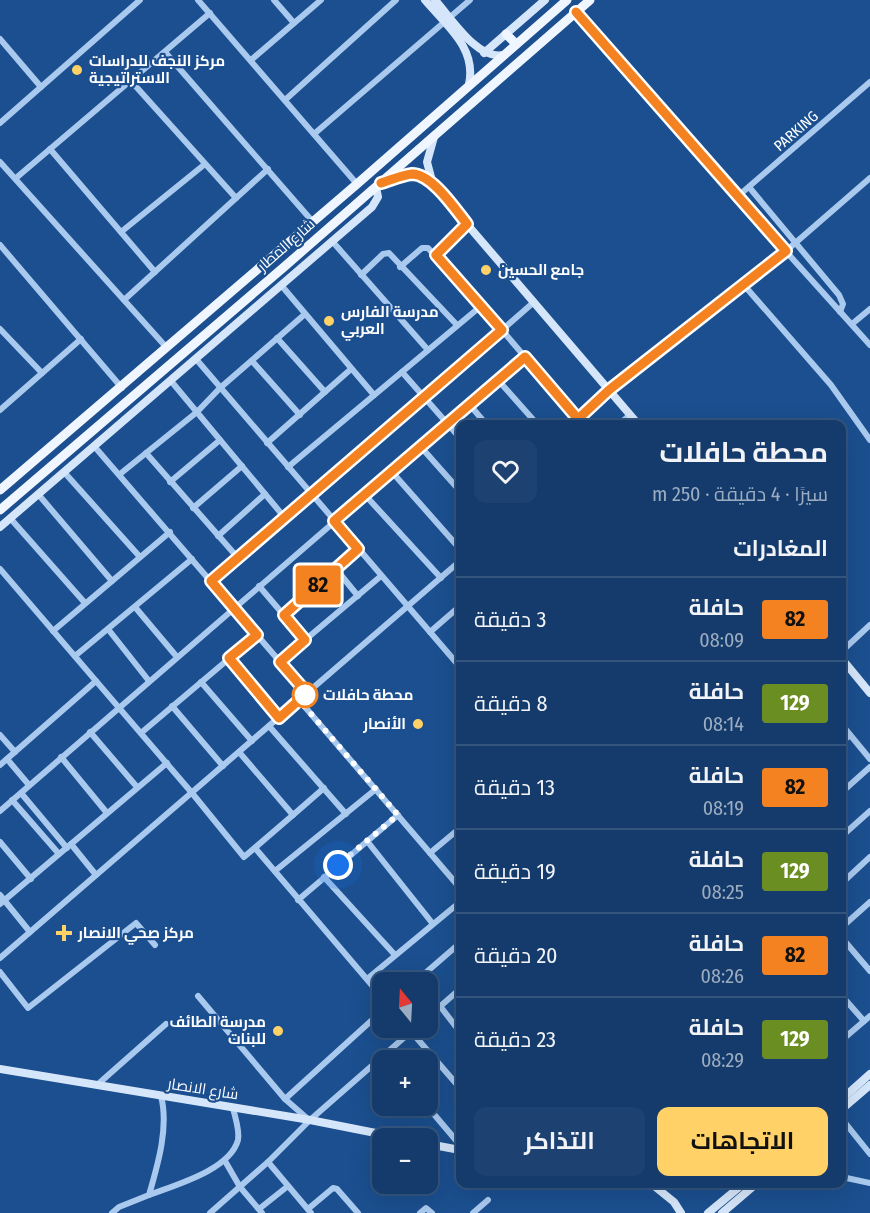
<!DOCTYPE html>
<html lang="ar">
<head>
<meta charset="utf-8">
<style>
	body { margin:0; font-family:"Fira Sans Condensed",Cairo,sans-serif; background:#1d4271; color:#f1f3f6; direction:rtl; height:100vh; display:flex; flex-direction:column; font-size:22px; white-space:nowrap }
	* { box-sizing:border-box; margin:0 }
	p { font-size:20px; color:#9dadc1 }
	.icon { flex:none; width:33px; height:33px; fill:none; stroke:currentColor; stroke-width:2; stroke-linecap:round; stroke-linejoin:round }
	.map { position:relative; flex:1; overflow:hidden; direction:ltr }
	.sheet { position:absolute; left:456px; top:420px; width:390px; height:768px; display:flex; flex-direction:column; background:#143b6b; border-radius:12px; box-shadow:0 6px 24px #0002,0 0 0 2px #33557e; direction:rtl }
	.sheet>* { flex:none }
	.badge { padding:0 12px; border-radius:4px; font-size:21px; line-height:39px }
	.needle { width:39px; rotate:342deg }
	.tools { position:absolute; left:372px; top:972px; display:grid; gap:12px }
	.tools a { display:grid; place-items:center; width:66px; height:66px; border-radius:12px; background:#143b6b; box-shadow:0 6px 24px #0002,0 0 0 2px #33557e; font-size:30px }
	.you { position:absolute; width:30px; height:30px; margin:-15px; border:4px solid #fff; border-radius:50%; background:#1a73e8; box-shadow:0 0 0 9px #1a73e833 }
	.map>.badge { position:absolute; translate:-50% -50%; box-shadow:0 0 0 3px #fff }
	h2 { padding:0 18px; font-size:22px; line-height:54px }
	.round { display:grid; place-items:center; flex:none; width:63px; height:63px; border-radius:12px; background:#1d4271 }
	.summary { display:flex; align-items:center; justify-content:space-between; height:102px; padding:0 18px }
	h1 { font-size:28px; font-weight:700; line-height:45px }
	.cta { display:flex; gap:12px; margin-top:auto; padding:12px 18px }
	.cta a { flex:1; height:69px; border-radius:12px; background:#ffd166; color:#111; font-size:24px; font-weight:700; line-height:69px; text-align:center }
	.cta a+a { background:#1d4271; color:#f1f3f6 }
	ul { padding:0; list-style:none }
	li { display:flex; align-items:center; gap:18px; height:84px; padding:0 18px; border-top:2px solid #33557e }
	li div { flex:1 }
	li b { display:block; font-size:22px }
	li em { font-style:normal }
	li .badge { min-width:66px; font-weight:700; text-align:center }
	.map>svg:first-child { display:block }
	.lines { fill:none; stroke-linecap:round; stroke-linejoin:round }
	.street { stroke:#a9c9ee; stroke-width:6 }
	.secondary { stroke:#d6e6fa; stroke-width:8 }
	.primary { stroke:#f0f6ff; stroke-width:9 }
	.line-casing { stroke:#fff; stroke-width:14 }
	.line { stroke:#f58220; stroke-width:9 }
	.walk { stroke:#fff; stroke-width:6; stroke-dasharray:0 10.8 }
	.poi-dot { fill:#ffd166; stroke:#1b4f8f; stroke-width:2 }
	.stop-dot { fill:#fff; stroke:#f58220; stroke-width:3 }
	.labels { text-anchor:middle; dominant-baseline:central; stroke-width:4.5; stroke-linejoin:round; paint-order:stroke }
	.poi-label { font-size:15px; font-weight:bold; fill:#fff; stroke:#1b4f8f; text-anchor:start }
	.street-label { font-size:15px; fill:#fff; stroke:#1b4f8f }
	.stop-label { font-size:15px; font-weight:bold; fill:#fff; stroke:#1b4f8f; text-anchor:start }
</style>
</head>
<body>
<div class="map">
<svg width="870" height="1213" viewBox="0 0 870 1213">
	<rect width="100%" height="100%" fill="#1b4f8f"/>
	<g class="lines">
		<g class="street">
			<polyline points="198,0 357,184"/>
			<polyline points="274,0 294,23"/>
			<polyline points="576,12 737,197 870,345"/>
			<polyline points="0,39 41,87"/>
			<polyline points="165,52 313,222"/>
			<polyline points="251,60 321,0"/>
			<polyline points="131,81 236,198"/>
			<polyline points="285,100 396,0"/>
			<polyline points="0,123 140,0"/>
			<polyline points="314,134 470,0"/>
			<polyline points="50,149 155,272"/>
			<polyline points="0,162 167,348"/>
			<polyline points="16,178 210,13"/>
			<polyline points="749,187 839,295 843,304 840,312"/>
			<polyline points="737,197 870,82"/>
			<polyline points="121,232 205,164"/>
			<polyline points="332,241 428,350"/>
			<polyline points="0,245 122,388"/>
			<polyline points="436,255 467,224"/>
			<polyline points="400,267 422,248 428,248 502,330 582,424"/>
			<polyline points="361,275 383,254 389,253 457,325"/>
			<polyline points="743,284 831,385 870,440"/>
			<polyline points="281,285 374,395"/>
			<polyline points="124,300 268,169"/>
			<polyline points="852,324 870,309"/>
			<polyline points="0,329 42,373"/>
			<polyline points="277,338 325,392"/>
			<polyline points="196,359 460,667"/>
			<polyline points="252,361 300,415"/>
			<polyline points="402,372 460,438"/>
			<polyline points="498,380 537,424"/>
			<polyline points="171,381 285,518"/>
			<polyline points="469,404 486,424"/>
			<polyline points="0,410 81,339"/>
			<polyline points="578,419 609,390 786,251 870,178"/>
			<polyline points="619,424 630,415"/>
			<polyline points="267,443 351,369"/>
			<polyline points="94,446 307,693"/>
			<polyline points="420,446 460,491"/>
			<polyline points="146,453 238,558"/>
			<polyline points="288,467 481,306"/>
			<polyline points="64,472 140,557"/>
			<polyline points="392,472 460,549"/>
			<polyline points="120,474 197,412 220,388 305,314"/>
			<polyline points="170,482 220,440"/>
			<polyline points="38,494 112,581"/>
			<polyline points="365,495 441,578"/>
			<polyline points="193,508 242,466"/>
			<polyline points="10,518 85,603"/>
			<polyline points="218,536 265,494"/>
			<polyline points="0,569 192,793 244,857 293,815"/>
			<polyline points="336,569 358,596"/>
			<polyline points="211,581 312,496 534,302"/>
			<polyline points="259,586 305,640 280,662"/>
			<polyline points="135,607 177,657"/>
			<polyline points="284,615 358,549"/>
			<polyline points="108,629 149,681"/>
			<polyline points="53,631 170,532"/>
			<polyline points="430,632 460,606"/>
			<polyline points="305,640 381,576"/>
			<polyline points="842,651 870,625"/>
			<polyline points="75,656 192,559"/>
			<polyline points="229,658 279,718"/>
			<polyline points="201,682 252,741"/>
			<polyline points="299,700 460,888"/>
			<polyline points="172,706 223,766"/>
			<polyline points="842,725 870,759"/>
			<polyline points="269,726 346,814"/>
			<polyline points="90,732 137,787"/>
			<polyline points="141,733 257,635"/>
			<polyline points="0,735 15,752"/>
			<polyline points="842,742 850,735"/>
			<polyline points="239,752 293,815 324,788"/>
			<polyline points="61,757 107,813"/>
			<polyline points="7,759 29,785"/>
			<polyline points="0,765 96,681"/>
			<polyline points="842,792 870,767"/>
			<polyline points="21,793 67,848"/>
			<polyline points="12,800 59,854"/>
			<polyline points="0,811 525,357"/>
			<polyline points="842,836 870,811"/>
			<polyline points="367,841 433,924"/>
			<polyline points="0,842 31,879"/>
			<polyline points="71,844 96,875"/>
			<polyline points="255,848 382,997"/>
			<polyline points="430,853 460,828"/>
			<polyline points="275,871 376,789"/>
			<polyline points="324,877 395,955"/>
			<polyline points="842,883 870,857"/>
			<polyline points="0,895 30,932"/>
			<polyline points="298,900 398,815"/>
			<polyline points="0,904 167,763"/>
			<polyline points="842,927 870,902"/>
			<polyline points="842,938 870,971"/>
			<polyline points="0,958 460,561"/>
			<polyline points="0,972 28,1008 136,923 155,945"/>
			<polyline points="367,979 460,902"/>
			<polyline points="415,982 460,943"/>
			<polyline points="198,996 285,1099 309,1120"/>
			<polyline points="842,996 864,1021"/>
			<polyline points="440,1006 460,1032"/>
			<polyline points="428,1017 460,989"/>
			<polyline points="408,1028 460,1088"/>
			<polyline points="842,1040 870,1016"/>
			<polyline points="97,1085 166,1024"/>
			<polyline points="285,1099 382,1011"/>
			<polyline points="427,1106 460,1145 459,1150"/>
			<polyline points="842,1119 870,1154"/>
			<polyline points="225,1161 240,1187 262,1213"/>
			<polyline points="268,1162 311,1213"/>
			<polyline points="842,1177 870,1183"/>
			<path d="M149,1195c26,-10 81,-25 89,-55 2,-9 -3,-23 -5,-32"/>
			<polyline points="259,1209 288,1186"/>
			<polyline points="308,1209 333,1188 337,1189 358,1213"/>
			<path d="M112,1213l7,-6 30,-12c9,-31 20,-68 12,-99"/>
			<polyline points="210,1213 268,1162 310,1120 415,1028"/>
			<polyline points="420,1213 426,1208 432,1213"/>
			<polyline points="473,1213 488,1200"/>
		</g>
		<g class="secondary">
			<path d="M425,0c21,25 52,48 44,84"/>
			<path d="M435,0c16,18 42,60 68,55"/>
			<polyline points="484,53 545,0"/>
			<polyline points="432,181 427,162 434,137"/>
			<path d="M381,183c17,-5 33,-13 49,-2l208,243"/>
			<polyline points="0,527 372,207 378,197 376,187"/>
			<polyline points="842,659 870,693"/>
			<polyline points="0,1069 310,1120 401,1138"/>
			<polyline points="842,1099 870,1074"/>
			<polyline points="842,1109 870,1085"/>
			<polyline points="428,1144 460,1150"/>
			<polyline points="645,1184 695,1184"/>
			<polyline points="653,1185 674,1202 681,1213"/>
			<polyline points="708,1213 743,1184"/>
			<polyline points="722,1213 756,1184"/>
		</g>
		<g class="primary">
			<polyline points="506,34 516,44"/>
			<polyline points="0,490 357,184 567,0"/>
			<polyline points="0,510 284,267 590,0"/>
		</g>
	</g>
	<g class="lines">
		<defs>
			<path id="line" d="M381,183c10,-3 21,-8 31,-9 20,0 43,35 55,50l-31,31 66,75 -291,251 46,54 -28,23 50,60 28,-25 -27,-31 25,-22 -21,-25 74,-66 -24,-28 191,-164 53,62 31,-29 177,-139 -210,-239"/>
		</defs>
		<use href="#line" class="line-casing"/>
		<use href="#line" class="line"/>
		<polyline class="walk" points="305,695 307,693 299,700 398,815 338,865"/>
	</g>
	<g class="poi-dot">
		<circle cx="77" cy="70" r="6"/>
		<circle cx="486" cy="270" r="6"/>
		<circle cx="329" cy="321" r="6"/>
		<circle cx="418" cy="724" r="6"/>
		<path d="M61 924h6v6h6v6h-6v6h-6v-6h-6v-6h6z"/>
		<circle cx="278" cy="1031" r="6"/>
	</g>
	<circle class="stop-dot" cx="305" cy="695" r="12"/>
	<g class="labels">
		<g class="poi-label">
			<text x="89" y="61">مركز النجف للدراسات<tspan x="89" dy="17">الاستراتيجية</tspan></text>
			<text x="498" y="270">جامع الحسين</text>
			<text x="341" y="312">مدرسة الفارس<tspan x="341" dy="17">العربي</tspan></text>
			<text x="406" y="724" text-anchor="end">الأنصار</text>
			<text x="78" y="933">مركز صحي الانصار</text>
			<text x="266" y="1022" text-anchor="end">مدرسة الطائف<tspan x="266" dy="17">للبنات</tspan></text>
		</g>
		<g class="street-label">
			<text transform="translate(796 131) rotate(-41)">PARKING</text>
			<text transform="translate(286 245) rotate(-41)">شارع المطار</text>
			<text transform="translate(203 1089) rotate(9)">شارع الانصار</text>
		</g>
		<g class="stop-label">
			<text x="323" y="695">محطة حافلات</text>
		</g>
	</g>
</svg>
<div class="tools">
<a><svg class="needle" viewBox="-14 -14 28 28"><path d="M0-13l5 13h-10z" fill="#e53935"/><path d="M0 13l5-13h-10z" fill="#9dadc1"/></svg></a>
<a>+</a>
<a>−</a>
</div>
<div class="you" style="left:338px;top:865px"></div>
<b class="badge" style="left:318px;top:585px;background:#f58220;color:#111">82</b>
<section class="sheet">
<div class="summary"><div><h1>محطة حافلات</h1><p>سيرًا · 4 دقيقة · 250 m</p></div><a class="round"><svg class="icon" aria-label="heart" viewBox="0 0 24 24"><path d="M12 20l-8-8c-3-5 5-10 8-4 3-6 11-1 8 4z"/></svg></a></div>
<h2>المغادرات</h2>
<ul>
<li><span class="badge" style="background:#f58220;color:#111">82</span><div><b>حافلة</b><p>08:09</p></div><em>3 دقيقة</em></li>
<li><span class="badge" style="background:#6b8e23;color:#fff">129</span><div><b>حافلة</b><p>08:14</p></div><em>8 دقيقة</em></li>
<li><span class="badge" style="background:#f58220;color:#111">82</span><div><b>حافلة</b><p>08:19</p></div><em>13 دقيقة</em></li>
<li><span class="badge" style="background:#6b8e23;color:#fff">129</span><div><b>حافلة</b><p>08:25</p></div><em>19 دقيقة</em></li>
<li><span class="badge" style="background:#f58220;color:#111">82</span><div><b>حافلة</b><p>08:26</p></div><em>20 دقيقة</em></li>
<li><span class="badge" style="background:#6b8e23;color:#fff">129</span><div><b>حافلة</b><p>08:29</p></div><em>23 دقيقة</em></li>
</ul>
<div class="cta"><a>الاتجاهات</a><a>التذاكر</a></div>
</section>
</div>
</body>
</html>
